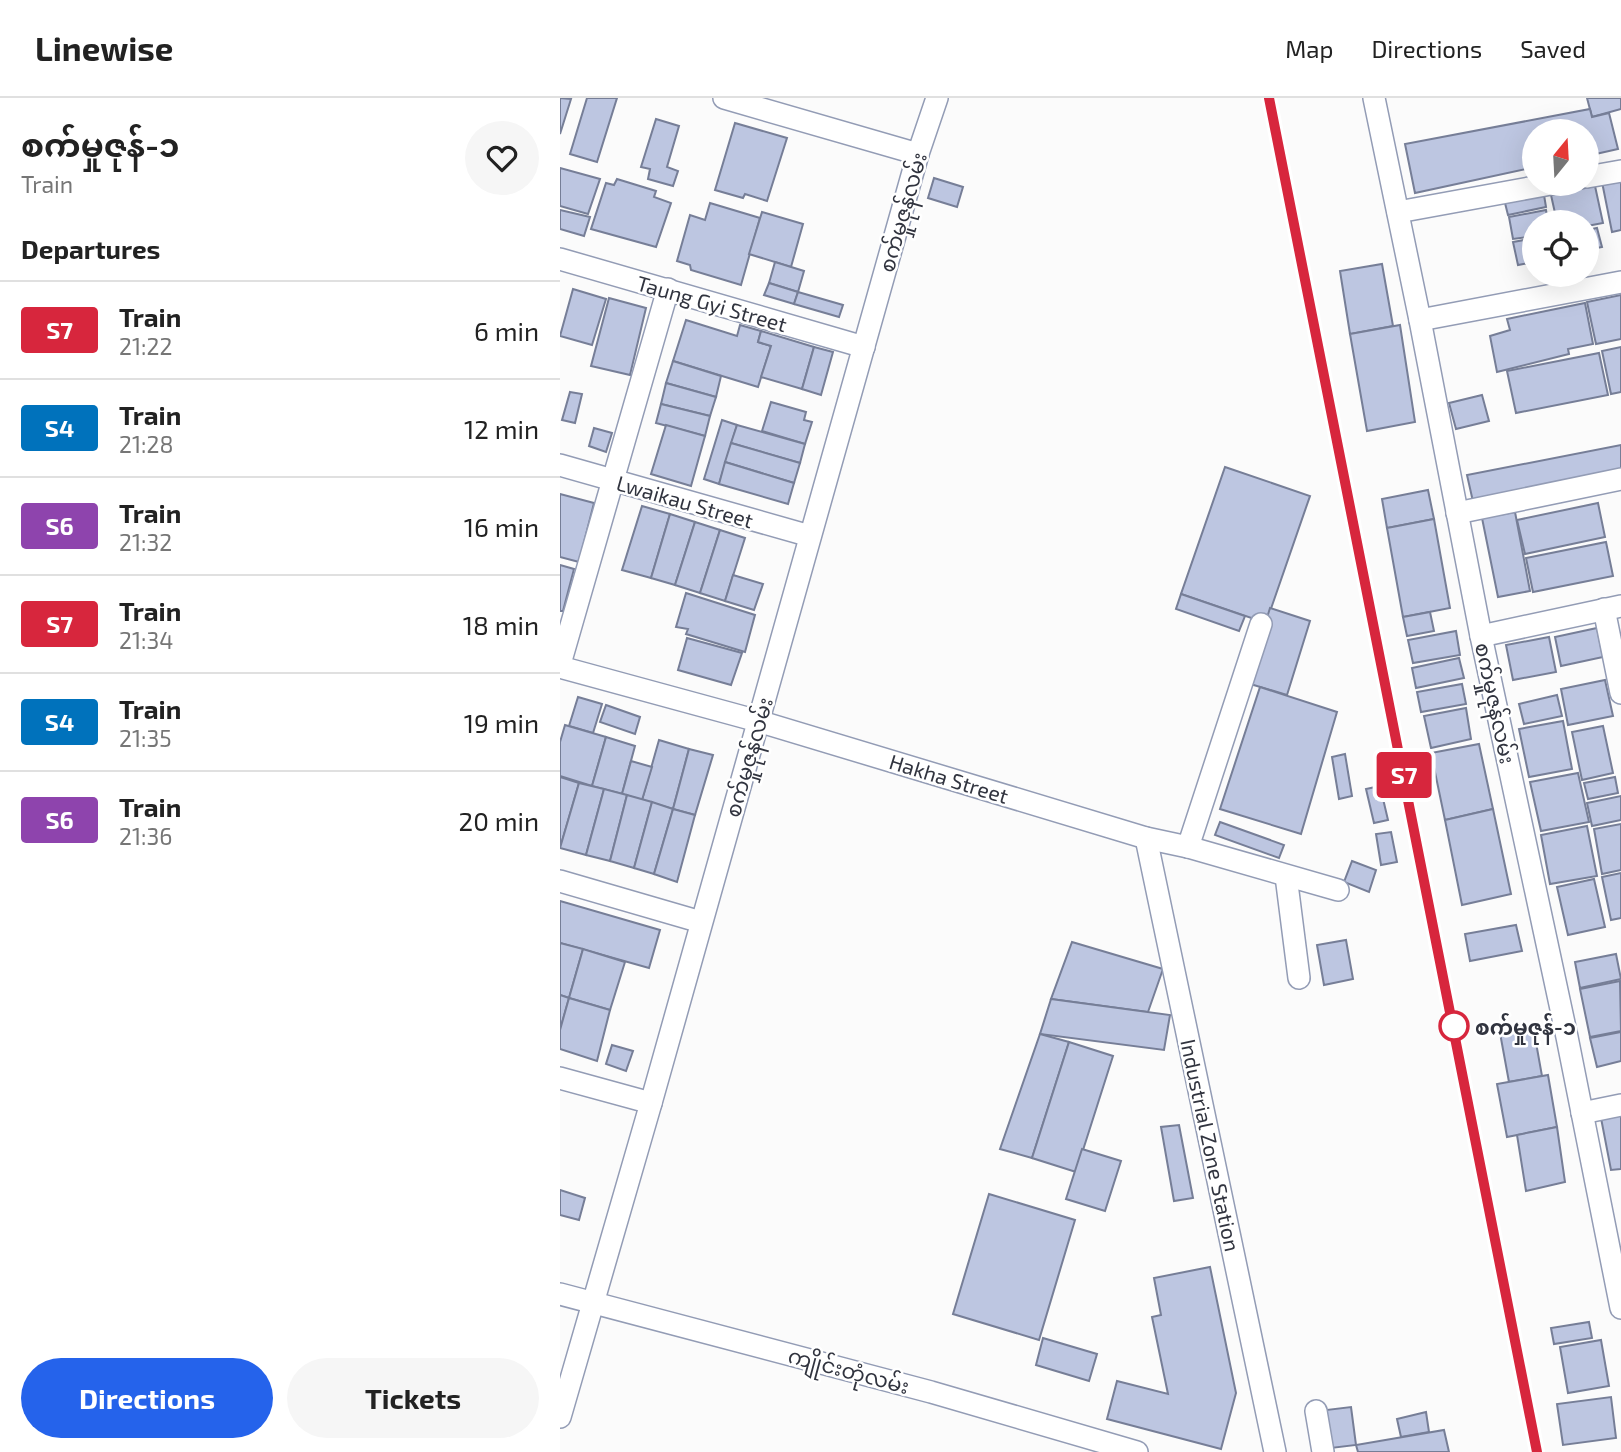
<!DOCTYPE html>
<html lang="en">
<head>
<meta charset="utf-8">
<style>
	body { margin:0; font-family:"Exo 2","Noto Sans Myanmar",sans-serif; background:#f6f6f6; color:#222; height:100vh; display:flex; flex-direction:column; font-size:26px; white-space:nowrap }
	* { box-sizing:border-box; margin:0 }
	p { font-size:23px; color:#767676 }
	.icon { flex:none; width:38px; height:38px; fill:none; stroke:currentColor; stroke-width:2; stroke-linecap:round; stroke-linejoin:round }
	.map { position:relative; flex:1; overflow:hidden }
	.drawer { display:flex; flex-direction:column; background:#fff; width:560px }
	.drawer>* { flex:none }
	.badge { padding:0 14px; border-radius:5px; font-size:24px; line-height:46px }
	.needle { width:46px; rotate:18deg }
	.tools { position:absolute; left:962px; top:21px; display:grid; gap:14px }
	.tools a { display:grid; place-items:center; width:77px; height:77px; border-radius:50%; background:#fff; box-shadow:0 7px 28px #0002; font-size:35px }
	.map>.badge { position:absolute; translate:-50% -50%; box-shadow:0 0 0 4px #fff }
	h2 { padding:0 21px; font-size:26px; line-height:63px }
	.round { display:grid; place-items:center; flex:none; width:74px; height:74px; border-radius:37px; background:#f6f6f6 }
	.headline { display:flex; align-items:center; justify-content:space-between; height:119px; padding:0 21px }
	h1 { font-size:33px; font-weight:700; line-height:52px }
	.button { display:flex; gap:14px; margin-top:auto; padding:14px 21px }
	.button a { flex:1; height:80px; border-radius:42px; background:#2563eb; color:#fff; font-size:28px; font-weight:700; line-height:80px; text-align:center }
	.button a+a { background:#f6f6f6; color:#222 }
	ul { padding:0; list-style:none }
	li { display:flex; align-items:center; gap:21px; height:98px; padding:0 21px; border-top:2px solid #e0e0e0 }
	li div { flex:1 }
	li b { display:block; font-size:26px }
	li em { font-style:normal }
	li .badge { min-width:77px; font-weight:700; text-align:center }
	header { display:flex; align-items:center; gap:42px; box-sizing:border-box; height:98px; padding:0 35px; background:#fff; border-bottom:2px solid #e0e0e0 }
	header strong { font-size:33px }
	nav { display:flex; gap:38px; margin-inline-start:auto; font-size:24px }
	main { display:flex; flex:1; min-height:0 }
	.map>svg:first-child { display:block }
	.building { fill:#bdc6e1; stroke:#767e97; stroke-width:2 }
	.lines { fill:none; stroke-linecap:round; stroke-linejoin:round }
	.minor-casing { stroke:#939cb5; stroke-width:24 }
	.minor { stroke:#fff; stroke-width:21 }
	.rail-casing { stroke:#84868c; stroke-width:7 }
	.rail { stroke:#fff; stroke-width:4.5; stroke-dasharray:13; stroke-linecap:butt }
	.line-casing { stroke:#fff; stroke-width:16 }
	.line { stroke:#d7263d; stroke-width:10 }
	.stop-dot { fill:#fff; stroke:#d7263d; stroke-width:3.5 }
	.labels { text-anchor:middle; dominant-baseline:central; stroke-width:5; stroke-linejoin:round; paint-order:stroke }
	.street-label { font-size:21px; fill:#31343f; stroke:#fff }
	.stop-label { font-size:21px; font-weight:bold; fill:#31343f; stroke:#fff; text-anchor:start }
</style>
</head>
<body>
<header>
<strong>Linewise</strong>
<nav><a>Map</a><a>Directions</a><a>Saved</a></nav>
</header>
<main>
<section class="drawer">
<div class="headline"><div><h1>စက်မှုဇုန်-၁</h1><p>Train</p></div><a class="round"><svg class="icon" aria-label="heart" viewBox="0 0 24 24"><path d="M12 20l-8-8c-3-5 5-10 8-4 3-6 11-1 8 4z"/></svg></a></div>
<h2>Departures</h2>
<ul>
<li><span class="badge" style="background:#d7263d;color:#fff">S7</span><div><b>Train</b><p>21:22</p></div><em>6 min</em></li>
<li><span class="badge" style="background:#0072bc;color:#fff">S4</span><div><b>Train</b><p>21:28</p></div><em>12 min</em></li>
<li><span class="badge" style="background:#8e44ad;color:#fff">S6</span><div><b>Train</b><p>21:32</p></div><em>16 min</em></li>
<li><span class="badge" style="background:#d7263d;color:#fff">S7</span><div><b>Train</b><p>21:34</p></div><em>18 min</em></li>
<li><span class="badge" style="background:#0072bc;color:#fff">S4</span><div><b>Train</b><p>21:35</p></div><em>19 min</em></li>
<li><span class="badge" style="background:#8e44ad;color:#fff">S6</span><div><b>Train</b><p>21:36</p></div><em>20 min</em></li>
</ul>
<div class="button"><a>Directions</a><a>Tickets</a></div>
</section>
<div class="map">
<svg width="1061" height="1354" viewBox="0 0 1061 1354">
	<rect width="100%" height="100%" fill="#fbfbfb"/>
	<g class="building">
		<polygon points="0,0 11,1 0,36"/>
		<polygon points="27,0 57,0 37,64 10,56"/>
		<polygon points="1027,0 1061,0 1061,11 1032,19"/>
		<polygon points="1030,11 1032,19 1049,15 1058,51 1027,58 1027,33 975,33 975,69 855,95 845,46"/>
		<polygon points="96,21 119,28 107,69 118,73 113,88 88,81 90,71 81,69"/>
		<polygon points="175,25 227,40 207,103 185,96 183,100 155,92"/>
		<polygon points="0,70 40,81 28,116 0,108"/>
		<polygon points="374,80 403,89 397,109 368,100"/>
		<polygon points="1061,80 1061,132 1052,134 1042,84"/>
		<polygon points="57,81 96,93 94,99 111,105 96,149 31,131 46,85 54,87"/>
		<polygon points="1035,88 1043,125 1027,128 1027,124 997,124 991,97"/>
		<polygon points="984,97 986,109 948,117 945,105"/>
		<polygon points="150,105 200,120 181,187 131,172 130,167 117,163 130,117 145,122"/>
		<polygon points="0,112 30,119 24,138 0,131"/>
		<polygon points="986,112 988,124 975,124 975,138 953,141 949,119"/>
		<polygon points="202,114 243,126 231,169 189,156"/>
		<polygon points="1037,130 1042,149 1027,152 1027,132"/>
		<polygon points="975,140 975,164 958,167 953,144"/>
		<polygon points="215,164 244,173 238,194 209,185"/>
		<polygon points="822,166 833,228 790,236 780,173"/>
		<polygon points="209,185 238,194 234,206 204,197"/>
		<polygon points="13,191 46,201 32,247 0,238"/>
		<polygon points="238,194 283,207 279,219 234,206"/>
		<polygon points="1061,197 1061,241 1036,246 1027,204"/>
		<polygon points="49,200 86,210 70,277 31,268"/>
		<polygon points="1025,205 1033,246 1008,251 1009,256 937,274 930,238 950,232 947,221"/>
		<polygon points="126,222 177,238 180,227 201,233 198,244 211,248 198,289 113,263"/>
		<polygon points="840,227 855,324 807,333 790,236"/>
		<polygon points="201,233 254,249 242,291 201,279 211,248 198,244"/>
		<polygon points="254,249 273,254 261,297 242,291"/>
		<polygon points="1061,249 1061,294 1051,296 1042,253"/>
		<polygon points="1039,255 1048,297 956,315 947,273"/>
		<polygon points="113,263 161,278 156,299 106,285"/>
		<polygon points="106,285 156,299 150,318 101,306"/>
		<polygon points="10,294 22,296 15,325 2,322"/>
		<polygon points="922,297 929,323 896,331 889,305"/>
		<polygon points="211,304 246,314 244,322 252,324 245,346 202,333"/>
		<polygon points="101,306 150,318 145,338 96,325"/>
		<polygon points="162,322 177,327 159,386 144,381"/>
		<polygon points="106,327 145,338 131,388 91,376"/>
		<polygon points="177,327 245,346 240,365 171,345"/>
		<polygon points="34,330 52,335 46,354 29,348"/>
		<polygon points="171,345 240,365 234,385 165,364"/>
		<polygon points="1061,347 1061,377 914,408 907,377"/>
		<polygon points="165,364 234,385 228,406 159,386"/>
		<polygon points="665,369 750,398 706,525 621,496"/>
		<polygon points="868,392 874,421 827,430 822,401"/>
		<polygon points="0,396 34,405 19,464 0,459"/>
		<polygon points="1038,405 1045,439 965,456 957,422"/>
		<polygon points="82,408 110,416 91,480 62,472"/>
		<polygon points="955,414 970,493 938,499 922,420"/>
		<polygon points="110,416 135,424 115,487 91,480"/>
		<polygon points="874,421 890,510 843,519 827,430"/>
		<polygon points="135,424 160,432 140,495 115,487"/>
		<polygon points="160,432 185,440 165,503 140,495"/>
		<polygon points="1046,444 1053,478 973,494 966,460"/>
		<polygon points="0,467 14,471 3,513 0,513"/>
		<polygon points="173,477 203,486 194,512 165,503"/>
		<polygon points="126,495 195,517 185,554 126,536 128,531 116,529"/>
		<polygon points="621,496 685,518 679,533 616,511"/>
		<polygon points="710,510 750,523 727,597 687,585"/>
		<polygon points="870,514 874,533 847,538 843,519"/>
		<polygon points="1037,530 1043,559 1001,568 995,539"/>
		<polygon points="896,533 900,557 853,565 848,542"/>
		<polygon points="989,539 996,574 953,582 946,547"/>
		<polygon points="127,540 182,555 171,587 118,572"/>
		<polygon points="899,560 904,580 856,590 852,570"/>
		<polygon points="1045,582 1053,618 1008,627 1001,591"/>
		<polygon points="902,586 906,606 861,614 857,594"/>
		<polygon points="700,589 777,614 741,736 660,711"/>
		<polygon points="997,597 1002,618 964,626 959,606"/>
		<polygon points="18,599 42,606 33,635 9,628"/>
		<polygon points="46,607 80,619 75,636 40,624"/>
		<polygon points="906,610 911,641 871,650 864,618"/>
		<polygon points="1003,623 1012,671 969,679 959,631"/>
		<polygon points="5,627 46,639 32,688 0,678 0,644"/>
		<polygon points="1043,628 1053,675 1022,682 1012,634"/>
		<polygon points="46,639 75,648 62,696 32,688"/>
		<polygon points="99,642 129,651 113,711 82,702"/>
		<polygon points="919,646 933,711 885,722 871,655"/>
		<polygon points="129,651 153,657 135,717 113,711"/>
		<polygon points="785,656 792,698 779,701 772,659"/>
		<polygon points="71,663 92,669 82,702 62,696"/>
		<polygon points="1018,675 1029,724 981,733 970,684"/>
		<polygon points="0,679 19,685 0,750"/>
		<polygon points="1055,679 1058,695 1028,701 1024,685"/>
		<polygon points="19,685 44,691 26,757 0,750"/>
		<polygon points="820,688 828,722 814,725 806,691"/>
		<polygon points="44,691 67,697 50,763 26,757"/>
		<polygon points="67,697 92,704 74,770 50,763"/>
		<polygon points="1061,698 1061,722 1032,728 1027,705"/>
		<polygon points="92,704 113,711 94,776 74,770"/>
		<polygon points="113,711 135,717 117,784 94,776"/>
		<polygon points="933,711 951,796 902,807 885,722"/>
		<polygon points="660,724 724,747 719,760 655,737"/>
		<polygon points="1061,726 1061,772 1042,776 1034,731"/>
		<polygon points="1027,728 1037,778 990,786 981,737"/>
		<polygon points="831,734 837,764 821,767 816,736"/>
		<polygon points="792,763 816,772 809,794 784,784"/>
		<polygon points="1061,775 1061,820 1051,822 1042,779"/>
		<polygon points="1034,781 1045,829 1008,837 997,789"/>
		<polygon points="0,803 100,832 89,870 0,845"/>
		<polygon points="956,827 962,853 910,863 905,836"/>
		<polygon points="786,842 793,881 764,887 757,847"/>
		<polygon points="512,844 603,871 588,914 491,901"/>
		<polygon points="0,845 23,851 9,900 0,897"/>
		<polygon points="23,851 65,864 50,912 9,900"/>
		<polygon points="1056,856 1061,881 1020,890 1015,864"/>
		<polygon points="1060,883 1061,933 1030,939 1020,891"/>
		<polygon points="0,897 9,900 0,932"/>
		<polygon points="9,900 50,912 37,963 0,951 0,932"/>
		<polygon points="491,901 610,917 604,952 480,936"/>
		<polygon points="973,928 982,978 949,984 940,935"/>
		<polygon points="1061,934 1061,963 1037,969 1030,940"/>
		<polygon points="480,936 509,944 472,1060 440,1051"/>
		<polygon points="509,944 553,958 516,1074 472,1060"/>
		<polygon points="52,947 73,953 66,973 46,966"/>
		<polygon points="988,977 997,1029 947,1039 937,986"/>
		<polygon points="1061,1017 1061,1071 1051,1072 1041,1020"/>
		<polygon points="619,1027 633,1100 614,1103 601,1029"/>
		<polygon points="997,1029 1005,1084 966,1093 957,1037"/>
		<polygon points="522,1051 561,1063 545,1113 506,1101"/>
		<polygon points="0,1092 25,1100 19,1122 0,1117"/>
		<polygon points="429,1096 515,1122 479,1242 393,1216"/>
		<polygon points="650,1169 676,1295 661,1351 547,1321 557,1283 608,1296 592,1219 601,1217 594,1180"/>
		<polygon points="1029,1224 1032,1240 994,1246 991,1230"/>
		<polygon points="483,1240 537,1256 529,1283 476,1267"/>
		<polygon points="1041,1242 1049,1288 1008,1295 1000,1249"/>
		<polygon points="1051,1299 1056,1340 1003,1347 997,1306"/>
		<polygon points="791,1309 796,1347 771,1350 766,1312"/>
		<polygon points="866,1314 869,1334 841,1339 837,1321"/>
		<polygon points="884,1332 889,1354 798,1354 796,1347"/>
	</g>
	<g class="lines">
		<defs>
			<g id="minor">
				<polyline points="164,0 358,56"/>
				<polyline points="814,0 860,222 921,538 1007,939 1061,1210"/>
				<polyline points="1027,79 1061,73"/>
				<polyline points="838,114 991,86"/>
				<polyline points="0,161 304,249"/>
				<polyline points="860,222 1061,184"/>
				<polyline points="0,367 250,438"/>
				<polyline points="897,415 1061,381"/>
				<polyline points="1044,511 1061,595"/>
				<polyline points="921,538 1061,508"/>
				<polyline points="0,566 108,191"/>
				<polyline points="0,569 198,623 586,740 628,749 778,792"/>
				<polyline points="586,740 715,1354"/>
				<polyline points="628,749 701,526"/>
				<polyline points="726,778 739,880"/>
				<polyline points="0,783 141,824"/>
				<polyline points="0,980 91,1005"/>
				<polyline points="1022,1015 1061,1007"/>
				<polyline points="0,1196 371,1294 577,1354"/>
				<polyline points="756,1313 763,1354"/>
				<polyline points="0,1319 91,1005 358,56 377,0"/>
			</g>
		</defs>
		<use href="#minor" class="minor-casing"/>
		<use href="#minor" class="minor"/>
		<defs>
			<polyline id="rail" points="709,0 977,1354"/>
		</defs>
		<use href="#rail" class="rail-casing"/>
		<use href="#rail" class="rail"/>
	</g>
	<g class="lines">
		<defs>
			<polyline id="line" points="709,0 977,1354"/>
		</defs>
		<use href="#line" class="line-casing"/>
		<use href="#line" class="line"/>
	</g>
	<circle class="stop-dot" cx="894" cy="928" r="14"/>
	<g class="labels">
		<g class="street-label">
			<text transform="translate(342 114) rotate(-74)">စက်မှုဇုန်လမ်း</text>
			<text transform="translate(152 205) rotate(16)">Taung Gyi Street</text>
			<text transform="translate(125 403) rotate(16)">Lwaikau Street</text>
			<text transform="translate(936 605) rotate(78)">စက်မှုဇုန်လမ်း</text>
			<text transform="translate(188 659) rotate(-74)">စက်မှုဇုန်လမ်း</text>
			<text transform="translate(389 680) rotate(17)">Hakha Street</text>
			<text transform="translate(651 1047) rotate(78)">Industrial Zone Station</text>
			<text transform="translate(289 1272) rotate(15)">ကျိုင်းတုံလမ်း</text>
		</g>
		<g class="stop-label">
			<text x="915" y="928">စက်မှုဇုန်-၁</text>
		</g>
	</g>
</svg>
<div class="tools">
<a><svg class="needle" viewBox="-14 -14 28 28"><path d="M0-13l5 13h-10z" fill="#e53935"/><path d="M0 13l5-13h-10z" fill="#767676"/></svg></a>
<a><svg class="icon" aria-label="locate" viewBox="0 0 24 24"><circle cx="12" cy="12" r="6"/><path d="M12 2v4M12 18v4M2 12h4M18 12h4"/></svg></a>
</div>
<b class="badge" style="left:844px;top:677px;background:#d7263d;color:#fff">S7</b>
</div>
</main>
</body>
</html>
